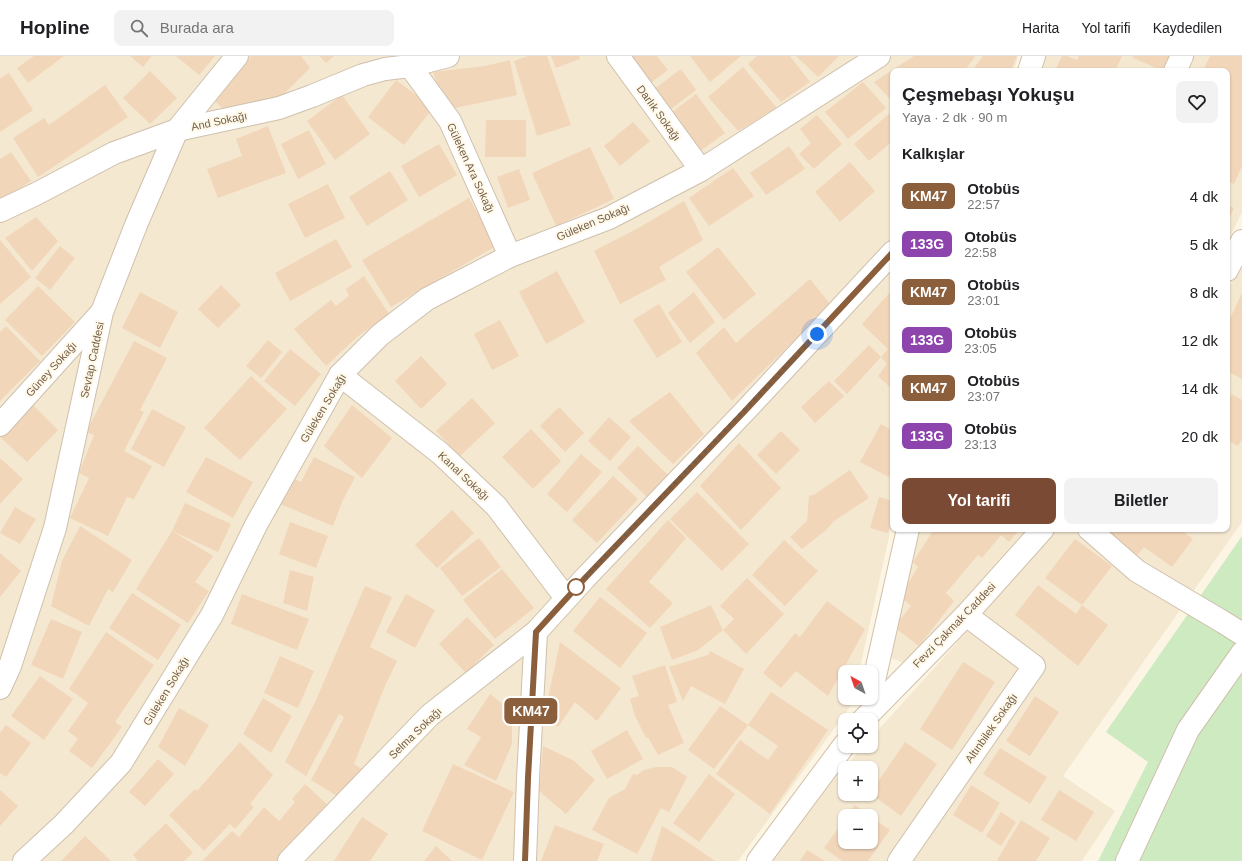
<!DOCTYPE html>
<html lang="tr">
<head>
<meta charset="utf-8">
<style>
	body { margin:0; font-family:Arial,sans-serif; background:#f2f2f2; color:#202124; height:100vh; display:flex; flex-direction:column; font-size:15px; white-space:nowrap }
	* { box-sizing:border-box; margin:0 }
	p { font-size:13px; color:#757577 }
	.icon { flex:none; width:22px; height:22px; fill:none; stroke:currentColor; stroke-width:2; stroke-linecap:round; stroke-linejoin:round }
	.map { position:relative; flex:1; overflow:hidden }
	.panel { position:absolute; left:890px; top:12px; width:340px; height:464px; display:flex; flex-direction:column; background:#fff; border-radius:8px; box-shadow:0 1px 3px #0004 }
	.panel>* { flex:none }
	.badge { padding:0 8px; border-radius:6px; font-size:14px; line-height:26px }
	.needle { width:26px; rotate:320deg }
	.buttons { position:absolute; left:838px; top:609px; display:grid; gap:8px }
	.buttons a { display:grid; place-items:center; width:40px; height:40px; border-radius:8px; background:#fff; box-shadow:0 1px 3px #0004; font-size:20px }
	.you { position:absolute; width:20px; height:20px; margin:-10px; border:3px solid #fff; border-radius:50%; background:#1a73e8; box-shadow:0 0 0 6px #1a73e833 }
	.map>.badge { position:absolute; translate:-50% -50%; box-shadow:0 0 0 2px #fff }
	h2 { padding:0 12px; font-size:15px; line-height:36px }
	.round { display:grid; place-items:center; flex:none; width:42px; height:42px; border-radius:8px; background:#f2f2f2 }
	.headline { display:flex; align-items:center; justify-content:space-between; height:68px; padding:0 12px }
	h1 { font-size:19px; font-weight:700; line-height:30px }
	.primary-button { display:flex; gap:8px; margin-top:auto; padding:8px 12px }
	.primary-button a { flex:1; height:46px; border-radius:8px; background:#7a4a34; color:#fff; font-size:16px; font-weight:700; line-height:46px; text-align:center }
	.primary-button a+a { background:#f2f2f2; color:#202124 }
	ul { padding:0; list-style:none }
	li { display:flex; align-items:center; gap:12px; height:48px; padding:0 12px }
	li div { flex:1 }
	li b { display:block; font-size:15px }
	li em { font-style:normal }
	li .badge { min-width:44px; font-weight:700; text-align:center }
	header { display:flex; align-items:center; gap:24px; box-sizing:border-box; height:56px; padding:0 20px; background:#fff; border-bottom:1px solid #e0e0e0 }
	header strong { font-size:19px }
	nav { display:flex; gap:22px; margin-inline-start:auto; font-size:14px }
	.search { width:280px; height:36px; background:#f2f2f2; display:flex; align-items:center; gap:10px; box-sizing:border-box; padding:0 14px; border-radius:8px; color:#757577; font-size:15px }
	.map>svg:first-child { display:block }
	.residential { fill:#f4e8d1; fill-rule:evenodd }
	.green { fill:#cdeac1 }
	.building { fill:#f2d6ba }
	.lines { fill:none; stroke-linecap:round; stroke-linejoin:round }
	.street-casing { stroke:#cfc0ac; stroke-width:24 }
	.secondary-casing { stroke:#d2c0a9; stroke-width:24 }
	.street { stroke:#fff; stroke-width:22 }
	.secondary { stroke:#fff; stroke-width:22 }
	.line-casing { stroke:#fff; stroke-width:9 }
	.line { stroke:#8b5e3c; stroke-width:6 }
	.walk { stroke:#745d49; stroke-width:4; stroke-dasharray:0 7.2 }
	.stop-dot { fill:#fff; stroke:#8b5e3c; stroke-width:2 }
	.labels { text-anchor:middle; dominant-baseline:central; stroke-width:4; stroke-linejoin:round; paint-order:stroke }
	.street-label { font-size:11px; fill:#745d49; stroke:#fff9e9 }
</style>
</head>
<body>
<header>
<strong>Hopline</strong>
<div class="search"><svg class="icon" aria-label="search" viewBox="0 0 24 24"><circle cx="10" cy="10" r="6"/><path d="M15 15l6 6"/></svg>Burada ara</div>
<nav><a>Harita</a><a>Yol tarifi</a><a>Kaydedilen</a></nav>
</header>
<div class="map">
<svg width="1242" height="805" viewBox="0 0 1242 805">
	<rect width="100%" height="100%" fill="#fcf5e3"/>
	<g class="residential">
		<polygon points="0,0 1018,0 1014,15 893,15 893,463 859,616 845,616 845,642 853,642 852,648 738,805 0,805"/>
		<polygon points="1044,0 1242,0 1242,156 1227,187 1227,15 1039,15"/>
		<path d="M1242,205v261l-179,254 52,35 -33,50h-312l48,-65 46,-50h7v-8l74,-82 112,-127h170v-237zM845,712h26v26h-26zM845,760h26v26h-26z"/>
		<polygon points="918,473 1027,473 906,608 891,602"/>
	</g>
	<polygon class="green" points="1242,480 1242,805 1098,805 1148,706 1106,676"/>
	<g class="building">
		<polygon points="34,0 64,0 28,27 17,12"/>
		<polygon points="130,0 152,0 143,11"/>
		<polygon points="176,0 215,0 199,19"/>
		<polygon points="251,0 301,0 310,12 277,45 229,59 214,44"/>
		<polygon points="319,0 334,0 326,7"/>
		<polygon points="528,0 547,0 571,69 537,80 514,5"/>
		<polygon points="551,0 579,0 580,3 556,12"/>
		<polygon points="626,0 657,0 668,14 648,29"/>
		<polygon points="690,0 741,0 710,26"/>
		<polygon points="757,0 790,0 810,26 781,46 748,8"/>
		<polygon points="796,0 839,0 818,21"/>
		<polygon points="914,0 973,0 975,1 964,15 893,15 893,46 874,26"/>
		<polygon points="983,0 1017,0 1011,15 972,15"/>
		<polygon points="1062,0 1067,0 1077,4 1079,0 1122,0 1115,15 1055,15"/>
		<polygon points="1133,0 1169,0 1163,15 1133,2"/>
		<polygon points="1210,0 1242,0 1242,110 1234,128 1227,125 1227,15 1203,15"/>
		<polygon points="510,4 517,39 446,54 433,16 485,10"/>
		<polygon points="743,11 777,52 738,75 708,41"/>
		<polygon points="681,13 696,34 666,57 650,36"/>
		<polygon points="150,15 177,42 150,68 123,42"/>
		<polygon points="9,17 33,54 0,76 0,22"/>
		<polygon points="396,24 433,52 404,89 368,61"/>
		<polygon points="863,26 886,52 848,83 825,56"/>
		<polygon points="105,29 128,61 38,121 13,82 44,62 49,69"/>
		<polygon points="696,38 725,77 695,99 667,60"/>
		<polygon points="342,39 370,78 335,104 307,65"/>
		<polygon points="890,57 893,60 893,85 869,105 854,88"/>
		<polygon points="817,59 842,88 814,113 799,98 811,87 800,73"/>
		<polygon points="486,64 526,64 526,101 485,101"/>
		<polygon points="633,66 650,85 620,110 604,90"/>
		<polygon points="268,70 286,117 218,142 207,113 242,100 236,83"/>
		<polygon points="309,74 326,108 298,123 281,88"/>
		<polygon points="439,88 457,119 419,141 401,110"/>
		<polygon points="789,90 805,113 766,139 750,117"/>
		<polygon points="590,91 614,143 556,170 532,117"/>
		<polygon points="11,96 31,125 0,147 0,103"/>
		<polygon points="850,106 875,135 840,166 815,136"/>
		<polygon points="733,112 754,140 709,170 689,142"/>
		<polygon points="519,113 530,144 508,152 497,121"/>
		<polygon points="390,115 408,144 367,170 349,141"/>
		<polygon points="328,128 345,162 305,182 288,148"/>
		<polygon points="469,142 496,190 391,251 362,204"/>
		<polygon points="684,145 703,184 659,211 666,224 620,248 594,195 640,171"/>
		<polygon points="1227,149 1234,152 1227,167"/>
		<polygon points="36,161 58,185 32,215 5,182"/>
		<polygon points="336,183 352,211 290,245 275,217"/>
		<polygon points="0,184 31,221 0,248"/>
		<polygon points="60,190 75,202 50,234 35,222"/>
		<polygon points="718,191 756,238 724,264 686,216"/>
		<polygon points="557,215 585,266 546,288 519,236"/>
		<polygon points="364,220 389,258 357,281 326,310 294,273 331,244 336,250 349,240 346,233"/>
		<polygon points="810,223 831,249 732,345 696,297 724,271 736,287"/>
		<polygon points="221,229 241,249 218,272 198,253"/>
		<polygon points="38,230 75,266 42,300 5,264"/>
		<polygon points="893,233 893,334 878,320 887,308 881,301 847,338 834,325 869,289 881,301 888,293 862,268"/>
		<polygon points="140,236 178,256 160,292 122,272"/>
		<polygon points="694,236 715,266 690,287 668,257"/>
		<polygon points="1242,237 1242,323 1227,315 1227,269"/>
		<polygon points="659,248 682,286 657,302 633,264"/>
		<polygon points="500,264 519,300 492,314 474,278"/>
		<polygon points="6,270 40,305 0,345 0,276"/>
		<polygon points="268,284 282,296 261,322 246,310"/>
		<polygon points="134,285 167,302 140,354 144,356 124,395 152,410 134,443 127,441 108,480 70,462 89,422 79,417 94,379 86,376"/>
		<polygon points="290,293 321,318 295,350 264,325"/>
		<polygon points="421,300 447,328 421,353 395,325"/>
		<polygon points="251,320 287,353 240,404 204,372"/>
		<polygon points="829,325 844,340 815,367 801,351"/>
		<polygon points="670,336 704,378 673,408 629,365"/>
		<polygon points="1232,338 1242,344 1242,383 1238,390 1227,384 1227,345"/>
		<polygon points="472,342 495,367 460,400 436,375"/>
		<polygon points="32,348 58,374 27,406 0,381"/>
		<polygon points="352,349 392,382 362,422 324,390"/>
		<polygon points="559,351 584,377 565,396 540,370"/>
		<polygon points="152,353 186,371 164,411 131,393"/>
		<polygon points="609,361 631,381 610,405 588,385"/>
		<polygon points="881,368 893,375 893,413 889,421 860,406"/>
		<polygon points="531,373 561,405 533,433 502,401"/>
		<polygon points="781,375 800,394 776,418 757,399"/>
		<polygon points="739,387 781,432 741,474 700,430"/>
		<polygon points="638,390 668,419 647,441 617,412"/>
		<polygon points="581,398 602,416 567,456 547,438"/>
		<polygon points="206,401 253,426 233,462 186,436"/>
		<polygon points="314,401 355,421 342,446 333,470 280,448 291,422 301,426"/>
		<polygon points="0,402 23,423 0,448"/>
		<polygon points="850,414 869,442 834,465 825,475 802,493 790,481 807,465 809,440 815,438"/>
		<polygon points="613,420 638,443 597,487 572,464"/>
		<polygon points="697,436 749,488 722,515 670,463"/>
		<polygon points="879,441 893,445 893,460 888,477 870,472"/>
		<polygon points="185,447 231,468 218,496 172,475 213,500 195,526 209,535 188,567 136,533 172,475"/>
		<polygon points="15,451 36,463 20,488 0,477"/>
		<polygon points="452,454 474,477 437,512 415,489"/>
		<polygon points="668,464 686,482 649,526 673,547 650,572 606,533"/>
		<polygon points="290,466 328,480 316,512 279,498"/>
		<polygon points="80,470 132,504 113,536 108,533 89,570 51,550 62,505"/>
		<polygon points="934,473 1020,473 1009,486 1001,479 982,502 978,499 946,537 954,545 919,590 894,571 911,550 900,541 918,511 913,506"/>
		<polygon points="1096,473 1180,473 1193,483 1172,511 1144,491 1135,502"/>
		<polygon points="479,482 501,511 462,540 440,512"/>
		<polygon points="1075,483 1112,510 1082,549 1045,522"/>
		<polygon points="784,484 818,515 785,550 752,519"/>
		<polygon points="0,497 21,515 0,541"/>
		<polygon points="502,513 534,552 495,583 463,544"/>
		<polygon points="290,514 314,521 307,555 283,547"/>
		<polygon points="747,522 784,558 746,598 723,574 734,563 720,550"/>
		<polygon points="1038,529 1076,558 1082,549 1108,569 1078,610 1015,559"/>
		<polygon points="365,530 392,541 370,591 397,605 385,630 354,708 364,714 342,743 311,724 328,693 344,661 339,658 306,720 285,706 316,644"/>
		<polygon points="132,537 181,569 158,604 109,572"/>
		<polygon points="242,538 309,563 297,594 231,568"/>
		<polygon points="406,538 435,554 415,592 386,576"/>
		<polygon points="600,541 647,577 620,612 573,575"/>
		<polygon points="827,545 865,573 844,612 828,640 796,615 781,632 763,617 795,577 800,581"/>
		<polygon points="711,549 723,574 698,594 672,604 660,571"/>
		<polygon points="467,561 494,589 466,617 439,588"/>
		<polygon points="51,563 82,576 63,623 31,609"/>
		<polygon points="106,576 154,609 115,666 122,671 92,712 69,695 78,683 68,675 88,647 69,633"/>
		<polygon points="560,586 621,632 597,665 575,646 558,671 544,661"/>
		<polygon points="710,595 744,613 725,648 691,630 683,645 669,611 708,599"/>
		<polygon points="280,600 314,615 298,652 264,637"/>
		<polygon points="963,606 995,626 952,694 920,673"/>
		<polygon points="665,609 677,646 668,649 684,687 658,699 648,681 646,682 635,660 630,643 639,640 632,620"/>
		<polygon points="40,620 73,643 44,684 11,660"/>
		<polygon points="771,636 828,674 770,758 716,718 740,684 768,704 778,690 748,669 714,713 688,694 720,650 748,669"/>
		<polygon points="490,638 512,655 512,688 496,725 464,709 481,681 467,673"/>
		<polygon points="1035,640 1059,656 1030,700 1006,685"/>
		<polygon points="263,642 292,660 271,697 243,678"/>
		<polygon points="179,652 209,669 185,710 158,691"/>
		<polygon points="6,669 31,687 6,721 0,717 0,677"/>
		<polygon points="627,674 643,703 607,723 591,695"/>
		<polygon points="240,686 273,719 250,748 254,751 235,773 230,768 204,795 169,759 195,733 197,735"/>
		<polygon points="905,686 937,708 901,760 871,738 871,736"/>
		<polygon points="543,690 573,704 595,724 566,758 539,735"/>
		<polygon points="1000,692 1047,721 1030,748 983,718"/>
		<polygon points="158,703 174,718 145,750 129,736"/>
		<polygon points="453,708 514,736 482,804 422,775"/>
		<polygon points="656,711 672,711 687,721 669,756 661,752 637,798 592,774 609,742 625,733 633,718 637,719 644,714"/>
		<polygon points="709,718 735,738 699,786 673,767"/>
		<polygon points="305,728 329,750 277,805 202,805 232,775 239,781 264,751 279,765 295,746 292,743"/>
		<polygon points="971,729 1000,747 982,777 953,759"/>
		<polygon points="0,734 18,750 0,770"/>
		<polygon points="1059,734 1094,756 1076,785 1041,764"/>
		<polygon points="855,749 870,760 847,760"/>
		<polygon points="1001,756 1016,766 1001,790 986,780"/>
		<polygon points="362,761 388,778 370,805 334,805"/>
		<polygon points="871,761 890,774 868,805 842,805 824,792 845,763 845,786 871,786"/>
		<polygon points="1021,764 1050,782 1036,805 998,805 997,804"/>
		<polygon points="166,767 193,797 184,805 138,805 133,799"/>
		<polygon points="555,769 604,788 597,805 541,805"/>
		<polygon points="662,770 686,785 715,805 651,805"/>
		<polygon points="85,780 109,803 111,805 61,805"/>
		<polygon points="436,790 452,805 424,805"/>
		<polygon points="807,794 825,805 800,805"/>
	</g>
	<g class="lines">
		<defs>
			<g id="street">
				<polyline points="618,0 701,114"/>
				<polyline points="410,10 450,65 510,200"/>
				<polyline points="1175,15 1182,0"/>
				<polyline points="0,155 36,138 114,97 177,74 279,52 312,40 363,19 385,13 410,10 448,0"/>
				<polyline points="340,319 440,397 496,450 566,542"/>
				<polyline points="0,369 101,257"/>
				<polyline points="1089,473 1137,515 1223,566 1242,578"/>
				<polyline points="0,632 10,610 55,472 102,256 136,169 177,74 237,0"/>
				<polyline points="24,805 64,768 121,707 212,559 256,469 340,319 380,279 427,243 510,200 609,162 701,114 879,0"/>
				<polyline points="289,805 430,659 536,576 586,521 744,356 893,196"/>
				<polyline points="525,805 528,722 536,576"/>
				<polyline points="899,805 1034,610 966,559"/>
				<polyline points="1127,805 1188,674 1242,597"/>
			</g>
			<g id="secondary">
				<polyline points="1029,15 1034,0"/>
				<polyline points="1227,214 1242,185"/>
				<polyline points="871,638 908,473"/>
				<polyline points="863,664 966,559 1043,473"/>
				<polyline points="758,805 845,688"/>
			</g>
		</defs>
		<use href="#street" class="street-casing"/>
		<use href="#secondary" class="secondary-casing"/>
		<use href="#street" class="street"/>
		<use href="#secondary" class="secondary"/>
	</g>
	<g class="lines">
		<defs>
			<polyline id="line" points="525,805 528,722 536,576 586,521 744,356 893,196"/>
		</defs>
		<use href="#line" class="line-casing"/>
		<use href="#line" class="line"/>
		<polyline class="walk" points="576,531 817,278"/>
	</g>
	<circle class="stop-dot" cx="576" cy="531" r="8"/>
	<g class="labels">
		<g class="street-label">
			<text transform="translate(659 57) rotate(54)">Darlık Sokağı</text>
			<text transform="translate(219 65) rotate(-12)">And Sokağı</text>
			<text transform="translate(471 112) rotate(65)">Güleken Ara Sokağı</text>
			<text transform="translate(593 166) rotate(-23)">Güleken Sokağı</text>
			<text transform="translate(92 304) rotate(-78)">Sevtap Caddesi</text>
			<text transform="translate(51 313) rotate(-48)">Güney Sokağı</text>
			<text transform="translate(323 352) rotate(-59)">Güleken Sokağı</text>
			<text transform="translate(464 420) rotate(43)">Kanal Sokağı</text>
			<text transform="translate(954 569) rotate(-46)">Fevzi Çakmak Caddesi</text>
			<text transform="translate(166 635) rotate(-59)">Güleken Sokağı</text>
			<text transform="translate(991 672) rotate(-55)">Altınbilek Sokağı</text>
			<text transform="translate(415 677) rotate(-44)">Selma Sokağı</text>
		</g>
	</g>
</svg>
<div class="buttons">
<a><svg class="needle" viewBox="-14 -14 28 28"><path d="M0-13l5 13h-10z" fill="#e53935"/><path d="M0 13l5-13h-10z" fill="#757577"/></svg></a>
<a><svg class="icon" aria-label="locate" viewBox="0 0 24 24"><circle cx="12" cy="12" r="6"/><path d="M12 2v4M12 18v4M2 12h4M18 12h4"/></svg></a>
<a>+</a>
<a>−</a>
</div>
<div class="you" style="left:817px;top:278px"></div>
<b class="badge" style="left:531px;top:655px;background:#8b5e3c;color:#fff">KM47</b>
<section class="panel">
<div class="headline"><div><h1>Çeşmebaşı Yokuşu</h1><p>Yaya · 2 dk · 90 m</p></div><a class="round"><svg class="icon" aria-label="heart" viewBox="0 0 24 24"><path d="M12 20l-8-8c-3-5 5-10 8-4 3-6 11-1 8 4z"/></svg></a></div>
<h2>Kalkışlar</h2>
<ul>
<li><span class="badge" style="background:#8b5e3c;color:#fff">KM47</span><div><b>Otobüs</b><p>22:57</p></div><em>4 dk</em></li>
<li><span class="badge" style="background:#8e44ad;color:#fff">133G</span><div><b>Otobüs</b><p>22:58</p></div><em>5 dk</em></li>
<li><span class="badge" style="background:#8b5e3c;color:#fff">KM47</span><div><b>Otobüs</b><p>23:01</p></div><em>8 dk</em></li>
<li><span class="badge" style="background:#8e44ad;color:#fff">133G</span><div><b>Otobüs</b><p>23:05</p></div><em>12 dk</em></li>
<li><span class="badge" style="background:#8b5e3c;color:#fff">KM47</span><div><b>Otobüs</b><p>23:07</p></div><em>14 dk</em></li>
<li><span class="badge" style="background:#8e44ad;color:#fff">133G</span><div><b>Otobüs</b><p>23:13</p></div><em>20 dk</em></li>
</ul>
<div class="primary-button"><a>Yol tarifi</a><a>Biletler</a></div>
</section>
</div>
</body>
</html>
